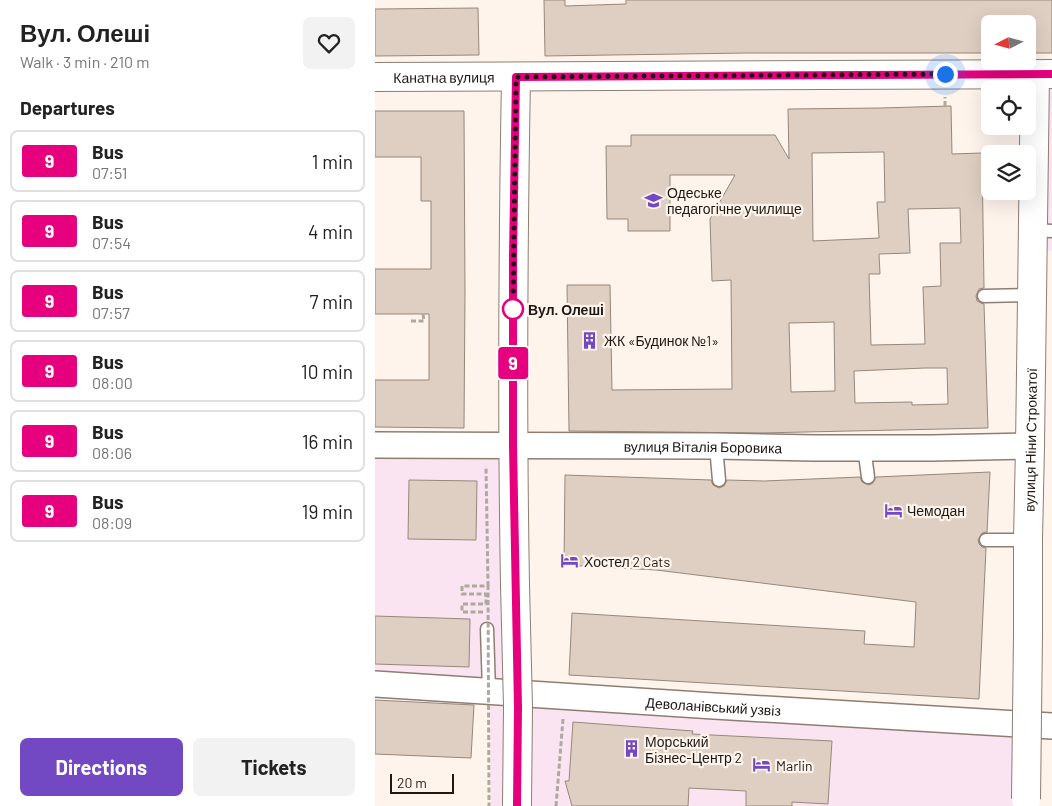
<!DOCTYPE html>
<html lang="en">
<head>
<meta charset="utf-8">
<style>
	body { margin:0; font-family:Barlow,sans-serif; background:#f2f2f2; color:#222; height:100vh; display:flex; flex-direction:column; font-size:19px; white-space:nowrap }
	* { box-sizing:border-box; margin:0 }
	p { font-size:16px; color:#767676 }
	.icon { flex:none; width:28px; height:28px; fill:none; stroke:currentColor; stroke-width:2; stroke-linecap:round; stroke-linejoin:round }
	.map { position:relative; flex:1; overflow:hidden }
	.panel { display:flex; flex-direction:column; background:#fff; width:375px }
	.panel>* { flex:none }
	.badge { padding:0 10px; border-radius:4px; font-size:18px; line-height:32px }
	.needle { width:32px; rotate:264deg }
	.tools { position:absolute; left:606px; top:15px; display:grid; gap:10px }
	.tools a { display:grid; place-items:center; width:55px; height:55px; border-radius:8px; background:#fff; box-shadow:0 5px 20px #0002; font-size:25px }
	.scale { position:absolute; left:15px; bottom:12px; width:64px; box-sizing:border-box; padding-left:5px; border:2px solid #1e1814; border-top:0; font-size:14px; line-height:18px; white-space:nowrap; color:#1e1814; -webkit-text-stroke:4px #fef4ec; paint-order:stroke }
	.you { position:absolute; width:25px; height:25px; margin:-12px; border:4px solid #fff; border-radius:50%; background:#1a73e8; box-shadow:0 0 0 8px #1a73e833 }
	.map>.badge { position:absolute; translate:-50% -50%; box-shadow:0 0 0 2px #fff }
	h2 { padding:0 20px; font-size:19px; line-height:45px }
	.round { display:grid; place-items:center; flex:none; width:52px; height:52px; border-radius:8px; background:#f2f2f2 }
	.overview { display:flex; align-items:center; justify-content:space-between; height:85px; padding:0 20px }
	h1 { font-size:24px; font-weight:700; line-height:38px }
	.cta { display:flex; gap:10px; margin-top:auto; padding:10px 20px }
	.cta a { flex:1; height:58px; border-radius:8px; background:#7249c2; color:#fff; font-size:20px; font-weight:700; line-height:58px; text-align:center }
	.cta a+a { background:#f2f2f2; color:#222 }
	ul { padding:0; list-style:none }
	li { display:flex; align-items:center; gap:15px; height:62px; margin:0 10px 8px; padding:0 10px; border:2px solid #e0e0e0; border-radius:8px }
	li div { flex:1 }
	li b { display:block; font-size:19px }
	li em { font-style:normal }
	li .badge { min-width:55px; font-weight:700; text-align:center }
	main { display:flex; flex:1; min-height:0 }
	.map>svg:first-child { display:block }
	.commercial { fill:#fbe4f2 }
	.building { fill:#dfcfc2; stroke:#96877b; fill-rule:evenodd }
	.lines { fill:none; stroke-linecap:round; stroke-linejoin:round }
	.service-casing { stroke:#8d7e72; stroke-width:15 }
	.minor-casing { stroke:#8d7e72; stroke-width:28 }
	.tertiary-casing { stroke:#8d7e72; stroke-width:30 }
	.path { stroke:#b0a7a1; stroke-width:3; stroke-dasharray:5 2.5; stroke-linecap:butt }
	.service { stroke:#fff; stroke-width:12 }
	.minor { stroke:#fff; stroke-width:25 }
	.tertiary { stroke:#fff; stroke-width:28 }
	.tertiary-bridge-casing { stroke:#8d7e72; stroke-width:30; stroke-linecap:butt }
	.path-bridge { stroke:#b0a7a1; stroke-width:3; stroke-dasharray:5 2.5; stroke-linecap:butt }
	.tertiary-bridge { stroke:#fff; stroke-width:28 }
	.line-casing { stroke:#fff; stroke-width:11 }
	.line { stroke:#e6007e; stroke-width:8 }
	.walk { stroke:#1e1814; stroke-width:5; stroke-dasharray:0 9 }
	.stop-dot { fill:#fff; stroke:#e6007e; stroke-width:2.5 }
	.labels { text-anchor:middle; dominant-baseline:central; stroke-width:4.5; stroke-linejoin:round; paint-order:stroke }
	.street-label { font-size:14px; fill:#1e1814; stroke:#fef4ec }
	.poi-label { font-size:14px; fill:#1e1814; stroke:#fef4ec; text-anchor:start }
	.stop-label { font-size:14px; font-weight:bold; fill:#1e1814; stroke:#fef4ec; text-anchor:start }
</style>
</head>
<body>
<main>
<section class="panel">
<div class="overview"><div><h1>Вул. Олеші</h1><p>Walk · 3 min · 210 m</p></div><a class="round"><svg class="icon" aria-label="heart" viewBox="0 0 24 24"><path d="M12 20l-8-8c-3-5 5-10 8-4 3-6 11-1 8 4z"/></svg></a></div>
<h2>Departures</h2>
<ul>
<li><span class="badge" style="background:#e6007e;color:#fff">9</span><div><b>Bus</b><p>07:51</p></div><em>1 min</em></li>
<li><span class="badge" style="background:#e6007e;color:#fff">9</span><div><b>Bus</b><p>07:54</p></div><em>4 min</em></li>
<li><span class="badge" style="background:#e6007e;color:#fff">9</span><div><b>Bus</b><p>07:57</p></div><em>7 min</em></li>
<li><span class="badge" style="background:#e6007e;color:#fff">9</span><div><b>Bus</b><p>08:00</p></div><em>10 min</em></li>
<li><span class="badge" style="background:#e6007e;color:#fff">9</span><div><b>Bus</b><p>08:06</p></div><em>16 min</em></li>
<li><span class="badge" style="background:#e6007e;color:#fff">9</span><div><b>Bus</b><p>08:09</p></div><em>19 min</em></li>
</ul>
<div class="cta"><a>Directions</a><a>Tickets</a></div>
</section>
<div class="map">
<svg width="677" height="806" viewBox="0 0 677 806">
	<rect width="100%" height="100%" fill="#fef4ec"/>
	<g class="commercial">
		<polygon points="661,77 677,77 677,251 662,251"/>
		<polygon points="137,451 141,692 0,683 0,452"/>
		<polygon points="115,693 651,725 650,806 116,806"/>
	</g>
	<g class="building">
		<polygon points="169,0 190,0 190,6 251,4 251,0 677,0 677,53 652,53 652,24 615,24 615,53 372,53 170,56"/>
		<polygon points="103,8 104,55 0,56 0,9"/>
		<path d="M576,106l1,48 30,-1 2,135 -5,1 -3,7 1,5 4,2 3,1 4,124 -228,5 -191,-2 -2,-146h43l2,105 120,-1 -1,-109 -19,1 -2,-62 25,-44h-65v56h-42v-12h-21l-1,-73h25v-11h144l14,24 -1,-50 92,-1zM509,152l1,50h-8l2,36 -66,3 -1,-88zM585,208l1,35h-21l1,43 -18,1 2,57 -54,1 -2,-71h11l-1,-20 31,-1 -2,-44zM459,322l1,69 -44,1 -2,-69zM550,368h22l1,36 -36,1v-3l-57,1 -1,-32z"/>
		<polygon points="0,111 89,111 90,291 89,428 0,427 0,380 54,380 54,314 0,314 0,269 56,269 56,201 46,201 46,157 0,157"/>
		<polygon points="615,472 612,532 607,533 603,540 604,544 607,547 611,548 604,699 194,675 197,613 490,631 489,644 539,647 541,602 281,570 189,565 190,475 336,480 338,485 344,488 349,486 352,480 389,481 485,477 487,482 494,485 498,483 501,477"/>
		<polygon points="34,480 102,481 101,540 33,539"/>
		<polygon points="0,616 95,619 94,667 0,664"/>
		<polygon points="0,700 99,705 96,758 0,754"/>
		<polygon points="198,722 318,731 317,734 457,741 453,804 417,802 417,806 371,806 371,791 314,788 313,806 197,806 190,781 194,781"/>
	</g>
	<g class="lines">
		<defs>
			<g id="service">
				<polyline points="658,230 677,231"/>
				<polyline points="609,296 657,295"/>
				<polyline points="341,446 344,480"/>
				<polyline points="489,447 493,477"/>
				<polyline points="611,540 653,540"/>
				<polyline points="112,629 114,691"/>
			</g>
			<g id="minor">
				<path id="s1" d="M0,445l341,1 98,2h118l98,-2"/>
				<path id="s2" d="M0,684l339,22 338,20"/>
			</g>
			<g id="tertiary">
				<path id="s3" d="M0,77l677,-3"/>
				<path d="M140,585c-3,-170 -2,-339 1,-508"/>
				<path id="s4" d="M653,634v-94l2,-94 5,-372"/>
			</g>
		</defs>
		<use href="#service" class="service-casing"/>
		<use href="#minor" class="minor-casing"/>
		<use href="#tertiary" class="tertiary-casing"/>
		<g class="path">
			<polyline points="570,106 570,97"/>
			<polyline points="36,321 49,321 48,314"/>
			<polyline points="108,612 87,612 87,604 111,604 111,594 87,594 87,586 109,586 113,585 111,466"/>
			<polyline points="181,806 188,719"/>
		</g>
		<use href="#service" class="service"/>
		<use href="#minor" class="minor"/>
		<use href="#tertiary" class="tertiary"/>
		<defs>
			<g id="tertiary-bridge">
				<polyline points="140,585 143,707 142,806"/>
				<polyline points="651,799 653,634"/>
			</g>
		</defs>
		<use href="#tertiary-bridge" class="tertiary-bridge-casing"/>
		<polyline class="path-bridge" points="113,585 114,806"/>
		<use href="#tertiary-bridge" class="tertiary-bridge"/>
	</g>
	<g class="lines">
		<defs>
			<polyline id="line" points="142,806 143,707 138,446 138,256 141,77 677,74"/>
		</defs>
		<use href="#line" class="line-casing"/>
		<use href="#line" class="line"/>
		<polyline class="walk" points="138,309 141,77 570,74"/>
	</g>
	<defs>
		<symbol id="university-bare" viewBox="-9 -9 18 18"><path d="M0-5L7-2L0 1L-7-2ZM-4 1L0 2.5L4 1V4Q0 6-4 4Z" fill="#7249c2" stroke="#fef4ec" stroke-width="2.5" paint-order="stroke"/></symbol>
		<symbol id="building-bare" viewBox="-9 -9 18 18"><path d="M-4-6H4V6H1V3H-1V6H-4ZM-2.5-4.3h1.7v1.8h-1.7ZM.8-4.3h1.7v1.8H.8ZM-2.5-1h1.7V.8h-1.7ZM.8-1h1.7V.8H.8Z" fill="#7249c2" stroke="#fef4ec" stroke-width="2.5" paint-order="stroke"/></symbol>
		<symbol id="hotel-bare" viewBox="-9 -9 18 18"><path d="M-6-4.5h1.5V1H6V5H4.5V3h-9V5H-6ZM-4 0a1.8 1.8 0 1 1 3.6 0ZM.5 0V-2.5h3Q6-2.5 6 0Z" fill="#7249c2" stroke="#fef4ec" stroke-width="2.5" paint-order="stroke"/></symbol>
	</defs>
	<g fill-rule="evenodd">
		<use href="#university-bare" x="266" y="188" width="25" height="25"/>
		<use href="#building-bare" x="202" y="328" width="25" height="25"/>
		<use href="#hotel-bare" x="506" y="498" width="25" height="25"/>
		<use href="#hotel-bare" x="182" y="548" width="25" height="25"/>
		<use href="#building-bare" x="244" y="736" width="25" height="25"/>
		<use href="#hotel-bare" x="374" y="752" width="25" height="25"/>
	</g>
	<circle class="stop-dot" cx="138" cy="309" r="10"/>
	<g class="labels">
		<g class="street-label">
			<text stroke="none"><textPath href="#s3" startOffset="69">Канатна вулиця</textPath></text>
			<text stroke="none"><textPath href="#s4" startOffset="194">вулиця Ніни Строкатої</textPath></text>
			<text stroke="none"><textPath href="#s1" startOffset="328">вулиця Віталія Боровика</textPath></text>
			<text stroke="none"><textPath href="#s2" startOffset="339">Деволанівський узвіз</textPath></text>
		</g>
		<g class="poi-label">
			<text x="292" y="192">Одеське<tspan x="292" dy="16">педагогічне училище</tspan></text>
			<text x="229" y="340">ЖК «Будинок №1»</text>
			<text x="532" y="510">Чемодан</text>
			<text x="209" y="561">Хостел 2 Cats</text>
			<text x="270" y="741">Морський<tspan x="270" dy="16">Бізнес-Центр 2</tspan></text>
			<text x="401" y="765">Marlin</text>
		</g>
		<g class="stop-label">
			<text x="153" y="309">Вул. Олеші</text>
		</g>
	</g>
</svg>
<div class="tools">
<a><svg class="needle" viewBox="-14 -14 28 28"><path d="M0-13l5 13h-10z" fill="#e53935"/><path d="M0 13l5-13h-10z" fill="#767676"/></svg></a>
<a><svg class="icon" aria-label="locate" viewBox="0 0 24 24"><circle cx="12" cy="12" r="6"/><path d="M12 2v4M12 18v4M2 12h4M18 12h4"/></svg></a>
<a><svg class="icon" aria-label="layers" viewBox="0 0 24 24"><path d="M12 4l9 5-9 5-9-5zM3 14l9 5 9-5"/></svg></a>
</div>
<div class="scale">20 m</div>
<div class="you" style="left:570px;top:74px"></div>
<b class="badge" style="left:138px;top:363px;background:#e6007e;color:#fff">9</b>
</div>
</main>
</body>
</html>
